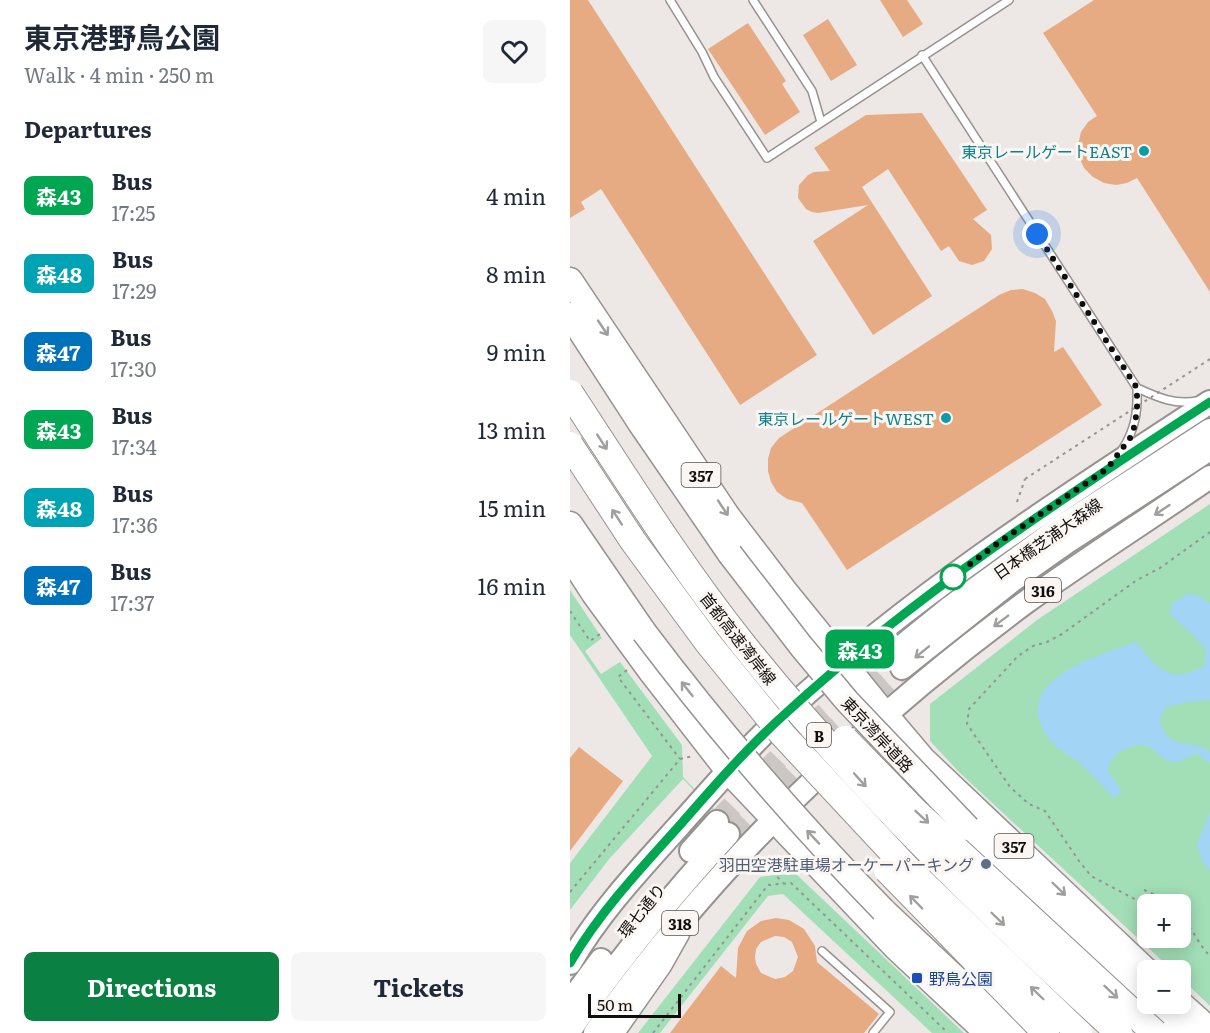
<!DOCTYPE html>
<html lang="en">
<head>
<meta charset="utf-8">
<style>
	body { margin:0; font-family:Literata,"Noto Sans JP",serif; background:#f6f6f7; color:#1f2937; height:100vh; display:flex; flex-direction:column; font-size:22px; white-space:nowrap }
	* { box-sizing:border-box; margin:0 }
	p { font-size:20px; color:#747a83 }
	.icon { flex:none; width:33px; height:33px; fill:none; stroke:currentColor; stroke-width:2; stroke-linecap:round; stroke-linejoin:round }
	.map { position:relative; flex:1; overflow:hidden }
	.side { display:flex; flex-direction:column; background:#fff; width:570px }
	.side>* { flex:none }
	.badge { padding:0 12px; border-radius:9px; font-size:21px; line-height:39px }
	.fabs { position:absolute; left:567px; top:894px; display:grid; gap:12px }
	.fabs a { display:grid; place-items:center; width:54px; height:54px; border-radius:9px; background:#fff; box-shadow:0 3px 15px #0003; font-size:30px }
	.scale { position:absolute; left:18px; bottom:15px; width:93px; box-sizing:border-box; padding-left:6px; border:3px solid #100e0d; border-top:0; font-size:16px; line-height:21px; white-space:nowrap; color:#100e0d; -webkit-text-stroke:4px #fbf6f2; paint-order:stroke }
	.you { position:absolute; width:30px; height:30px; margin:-15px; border:4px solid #fff; border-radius:50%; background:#1a73e8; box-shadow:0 0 0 9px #1a73e833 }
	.map>.badge { position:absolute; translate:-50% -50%; box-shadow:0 0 0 3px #fff }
	h2 { padding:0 24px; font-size:22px; line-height:54px }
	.round { display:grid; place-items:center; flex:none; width:63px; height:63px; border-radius:9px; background:#f6f6f7 }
	.headline { display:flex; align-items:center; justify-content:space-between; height:102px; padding:0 24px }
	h1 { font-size:28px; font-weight:700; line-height:45px }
	.button { display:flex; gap:12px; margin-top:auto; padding:12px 24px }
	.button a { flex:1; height:69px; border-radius:9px; background:#0b8043; color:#fff; font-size:24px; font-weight:700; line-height:69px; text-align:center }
	.button a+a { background:#f6f6f7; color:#1f2937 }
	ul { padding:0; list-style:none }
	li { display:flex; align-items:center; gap:18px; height:78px; padding:0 24px }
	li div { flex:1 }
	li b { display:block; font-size:22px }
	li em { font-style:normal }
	li .badge { min-width:66px; font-weight:700; text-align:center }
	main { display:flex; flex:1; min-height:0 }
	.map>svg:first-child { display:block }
	.green { fill:#a2dfb7; fill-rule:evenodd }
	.water { fill:#a1d4f5 }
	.building { fill:#e7ab83; fill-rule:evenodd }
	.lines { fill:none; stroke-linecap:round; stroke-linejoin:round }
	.primary-tunnel { stroke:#ccc7c5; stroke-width:22; stroke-dasharray:22 11; stroke-linecap:butt }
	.service-casing { stroke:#96928f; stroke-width:10 }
	.tertiary-casing { stroke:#96928f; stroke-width:21 }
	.primary-casing { stroke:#96928f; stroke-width:26 }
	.trunk-casing { stroke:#96928f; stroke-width:27 }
	.path { stroke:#979391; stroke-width:2; stroke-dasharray:3 4.5; stroke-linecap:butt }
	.service { stroke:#fff; stroke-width:7 }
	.tertiary { stroke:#fff; stroke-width:18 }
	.primary { stroke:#fff; stroke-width:22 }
	.trunk { stroke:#fff; stroke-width:24 }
	.trunk-bridge-casing { stroke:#96928f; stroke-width:27; stroke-linecap:butt }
	.motorway-bridge-casing { stroke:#96928f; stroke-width:28; stroke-linecap:butt }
	.path-bridge { stroke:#979391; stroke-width:2; stroke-dasharray:3 4.5; stroke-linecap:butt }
	.trunk-bridge { stroke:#fff; stroke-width:24 }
	.motorway-bridge { stroke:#fff; stroke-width:26 }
	.oneway { stroke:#9f9f9e }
	.line-casing { stroke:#fff; stroke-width:14 }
	.line { stroke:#00a651; stroke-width:9 }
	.walk { stroke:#100e0d; stroke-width:6; stroke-dasharray:0 10.8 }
	.culture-dot { fill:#0f9aa8; stroke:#fbf6f2; stroke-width:2 }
	.stop-dot { fill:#fff; stroke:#00a651; stroke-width:3 }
	.service-dot { fill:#5c6f8a; stroke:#fbf6f2; stroke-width:2 }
	.transit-dot { fill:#1a4fb4; stroke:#fbf6f2; stroke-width:2 }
	.labels { text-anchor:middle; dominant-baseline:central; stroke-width:6; stroke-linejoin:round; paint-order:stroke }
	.shield { fill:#fbf6f2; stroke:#565452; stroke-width:1.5 }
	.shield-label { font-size:15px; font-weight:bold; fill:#100e0d }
	.culture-label { font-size:16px; fill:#0d838f; stroke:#fbf6f2; text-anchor:end }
	.street-label { font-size:16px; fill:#100e0d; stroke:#fbf6f2 }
	.service-label { font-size:16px; fill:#4e5e75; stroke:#fbf6f2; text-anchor:end }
	.transit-label { font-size:16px; fill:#164399; stroke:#fbf6f2; text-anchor:start }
</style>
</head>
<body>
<main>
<section class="side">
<div class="headline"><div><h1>東京港野鳥公園</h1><p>Walk · 4 min · 250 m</p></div><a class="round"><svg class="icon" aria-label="heart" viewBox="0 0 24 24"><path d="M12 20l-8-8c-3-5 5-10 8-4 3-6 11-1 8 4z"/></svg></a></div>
<h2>Departures</h2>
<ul>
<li><span class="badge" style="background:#00a651;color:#fff">森43</span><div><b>Bus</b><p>17:25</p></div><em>4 min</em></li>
<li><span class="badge" style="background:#00a3b4;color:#fff">森48</span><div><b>Bus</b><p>17:29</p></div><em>8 min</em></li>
<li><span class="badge" style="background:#0072bc;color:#fff">森47</span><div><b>Bus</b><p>17:30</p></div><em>9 min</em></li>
<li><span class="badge" style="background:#00a651;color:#fff">森43</span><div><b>Bus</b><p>17:34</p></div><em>13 min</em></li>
<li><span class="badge" style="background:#00a3b4;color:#fff">森48</span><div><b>Bus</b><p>17:36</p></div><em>15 min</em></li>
<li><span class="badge" style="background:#0072bc;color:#fff">森47</span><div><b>Bus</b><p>17:37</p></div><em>16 min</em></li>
</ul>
<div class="button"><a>Directions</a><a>Tickets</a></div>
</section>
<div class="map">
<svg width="640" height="1033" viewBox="0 0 640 1033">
	<rect width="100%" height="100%" fill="#ede8e5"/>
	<g class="green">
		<path d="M640,504v502l-29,-28 -1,-8h-8l-212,-197 -30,-32v-37l107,-84zM578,904h32v34h-32z"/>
		<polygon points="0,590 32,638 15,651 31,674 50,662 112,745 113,777 207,875 226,874 394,1033 362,1033 213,894 198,896 90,1033 68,1033 190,877 205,875 113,779 40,858 0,910 0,863 82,756 0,635"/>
	</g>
	<g class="water">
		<path d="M620,593l14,6 6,6v95l-23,2 -21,5 -7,13c2,5 6,14 10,17 12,11 26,3 41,15v11l-14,-10c-7,4 -15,9 -22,9 -20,0 -17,-29 -50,-12 -11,5 -14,10 -16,21l14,20 -8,7c-11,-11 -21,-23 -32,-33 -11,-10 -24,-14 -33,-26 -43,-58 48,-83 87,-97 22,27 33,43 68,24l2,-15 -9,-12 -27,-25 2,-11z"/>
		<polygon points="640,811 640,870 633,863 627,845"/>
	</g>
	<g class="building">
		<polygon points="0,0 18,0 247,355 170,405 31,189 11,202 15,209 0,218"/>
		<polygon points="310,0 337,0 353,24 333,37"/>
		<polygon points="524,0 640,0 640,292 567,178 557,183 546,185 534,183 523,177 514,168 509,157 508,145 511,132 518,122 527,116 473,33"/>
		<polygon points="258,19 287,65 261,81 233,35"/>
		<polygon points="178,23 216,81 212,84 230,112 195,135 138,49"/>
		<polygon points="352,113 417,210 403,219 421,235 422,249 414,261 402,265 389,261 379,246 371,251 318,169 292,187 362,296 303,335 243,241 298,205 248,213 242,212 236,209 228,198 229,185 238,175 244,172 260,171 244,148 296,115"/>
		<polygon points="453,289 465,293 475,299 482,311 486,321 484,352 493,347 532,405 277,570 232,503 217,499 207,492 201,482 198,471 198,459 201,448 209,438 429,295 441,290"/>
		<polygon points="9,747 53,781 0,851 0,758"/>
		<path d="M206,918l13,2 15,9 11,17 2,16 62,52 -15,19h-194l51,-67 15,12 2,-30 9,-17 14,-10zM205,936l9,1 8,5 6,15 -5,14 -8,6 -10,2 -14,-6 -5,-9 -1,-7 1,-8 5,-7z"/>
	</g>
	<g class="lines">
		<g class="primary-tunnel">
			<polyline points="147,822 231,735 321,655"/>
			<polyline points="158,834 243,749 332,668"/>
		</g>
		<defs>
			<g id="service">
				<polyline points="100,0 132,52 144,77 197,158 439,0"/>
				<polyline points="183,0 242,91 251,122"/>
				<path d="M352,55l215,333c1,24 -2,42 -15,62"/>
				<path d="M567,388c20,9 37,17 60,13"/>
				<polyline points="252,951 320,1012 303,1033"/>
			</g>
			<polyline id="tertiary" points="45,1033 92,966 110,934"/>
			<g id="primary">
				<polyline points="321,655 378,609 489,528 640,430"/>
				<polyline points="332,668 443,580 497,542 640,449"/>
				<polyline points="121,851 147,822"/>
				<path d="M0,963c28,-49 69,-93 107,-135 35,-39 70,-80 109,-116 129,-119 277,-214 424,-310"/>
				<polyline points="0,1002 31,960"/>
				<path d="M0,1030c48,-69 101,-134 158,-196"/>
				<path d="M25,1033c118,-167 267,-310 431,-431 60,-43 123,-83 184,-125"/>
			</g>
			<g id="trunk">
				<polyline points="0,280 157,515 215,591 315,714 353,759 578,972"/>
				<polyline points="0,315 70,423 160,554"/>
				<polyline points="0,524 74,632"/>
				<polyline points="0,557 24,594 81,672 158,771 326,948 417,1033"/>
				<polyline points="398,828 578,997"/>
				<polyline points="313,910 444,1033"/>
				<polyline points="610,1003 640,1030"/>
				<polyline points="584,1004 616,1033"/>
			</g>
		</defs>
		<use href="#service" class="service-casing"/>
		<use href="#tertiary" class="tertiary-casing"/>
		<use href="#primary" class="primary-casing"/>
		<use href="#trunk" class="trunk-casing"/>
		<g class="path">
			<polyline points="447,502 455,479"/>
			<polyline points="0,611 20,641 30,634"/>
			<polyline points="57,670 48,677 110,759"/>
			<polyline points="197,866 213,883"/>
			<polyline points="574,890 599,901 602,904"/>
			<polyline points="0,892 110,759 123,756"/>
			<polyline points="578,906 521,876 509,861 475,811 459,804 440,787 397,724 399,709 448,656 463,646 477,642 492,634 567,580 590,568 640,532"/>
			<path d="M610,915c12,12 18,29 30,41"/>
			<polyline points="83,1033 198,885 221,883 378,1033"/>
		</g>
		<use href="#service" class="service"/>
		<use href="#tertiary" class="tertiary"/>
		<use href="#primary" class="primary"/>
		<use href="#trunk" class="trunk"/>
		<defs>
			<g id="trunk-bridge">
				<polyline points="160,554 231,646 277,701 398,828"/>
				<path d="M74,632c74,98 152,189 239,278"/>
			</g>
			<g id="motorway-bridge">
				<path d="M0,393c56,85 109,171 172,250 113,142 244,268 377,390"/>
				<polyline points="0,445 63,541 138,643 213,735 338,869 509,1033"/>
				<polyline points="275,739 345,811 585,1033"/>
				<polyline points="317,870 476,1033"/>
			</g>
		</defs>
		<use href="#trunk-bridge" class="trunk-bridge-casing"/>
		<use href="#motorway-bridge" class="motorway-bridge-casing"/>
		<polyline class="path-bridge" points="455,479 640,359"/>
		<use href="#trunk-bridge" class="trunk-bridge"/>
		<use href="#motorway-bridge" class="motorway-bridge"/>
	</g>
	<defs><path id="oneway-shaft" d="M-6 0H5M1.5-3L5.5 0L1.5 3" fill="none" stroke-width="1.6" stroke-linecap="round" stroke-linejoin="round" transform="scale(1.5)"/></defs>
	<g class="oneway">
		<use href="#oneway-shaft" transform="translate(33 328) rotate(56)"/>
		<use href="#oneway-shaft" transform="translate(32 442) rotate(57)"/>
		<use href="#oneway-shaft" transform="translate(153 508) rotate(56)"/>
		<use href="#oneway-shaft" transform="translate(592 510) rotate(146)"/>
		<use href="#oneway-shaft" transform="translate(47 517) rotate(-123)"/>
		<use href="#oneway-shaft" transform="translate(431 621) rotate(143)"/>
		<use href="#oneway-shaft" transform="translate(352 652) rotate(141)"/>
		<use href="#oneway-shaft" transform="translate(117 689) rotate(-128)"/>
		<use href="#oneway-shaft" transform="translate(290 780) rotate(48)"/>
		<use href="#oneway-shaft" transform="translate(352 817) rotate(43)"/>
		<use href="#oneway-shaft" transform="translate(243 837) rotate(-133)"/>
		<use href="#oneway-shaft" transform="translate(489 889) rotate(44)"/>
		<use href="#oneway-shaft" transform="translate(346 902) rotate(-134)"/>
		<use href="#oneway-shaft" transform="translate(428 919) rotate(44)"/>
		<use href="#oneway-shaft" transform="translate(541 992) rotate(43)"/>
		<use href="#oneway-shaft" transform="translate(467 993) rotate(-136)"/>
	</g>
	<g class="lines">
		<defs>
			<path id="line" d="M0,963c29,-50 71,-95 110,-138 34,-39 68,-78 106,-112 130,-119 277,-215 424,-311"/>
		</defs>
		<use href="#line" class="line-casing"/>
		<use href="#line" class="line"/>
		<polyline class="walk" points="383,577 428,543 537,469 560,438 565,425 567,407 567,388 467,234"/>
	</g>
	<g class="culture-dot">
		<circle cx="574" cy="151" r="6"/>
		<circle cx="376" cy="418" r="6"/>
	</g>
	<circle class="stop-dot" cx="383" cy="577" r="12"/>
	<circle class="service-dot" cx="416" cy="864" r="6"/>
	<rect class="transit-dot" x="341" y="972" width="12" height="12" rx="3"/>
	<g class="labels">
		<g class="shield">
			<rect x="111.5" y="463" width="39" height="24" rx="4.5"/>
			<rect x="455" y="578" width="36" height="24" rx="4.5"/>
			<rect x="237" y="723" width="24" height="24" rx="4.5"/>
			<rect x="424.5" y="834" width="39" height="24" rx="4.5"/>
			<rect x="92" y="911" width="36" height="24" rx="4.5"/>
		</g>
		<g class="shield-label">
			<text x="131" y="475">357</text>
			<text x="473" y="590">316</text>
			<text x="249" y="735">B</text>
			<text x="444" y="846">357</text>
			<text x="110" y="923">318</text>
		</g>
		<g class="culture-label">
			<text x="562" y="151">東京レールゲートEAST</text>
			<text x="364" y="418">東京レールゲートWEST</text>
		</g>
		<g class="street-label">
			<text transform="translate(477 538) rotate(-35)">日本橋芝浦大森線</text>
			<text transform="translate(169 638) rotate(52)">首都高速湾岸線</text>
			<text transform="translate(308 734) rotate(47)">東京湾岸道路</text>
			<text transform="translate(71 910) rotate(-51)">環七通り</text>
		</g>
		<g class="service-label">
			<text x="404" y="864">羽田空港駐車場オーケーパーキング</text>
		</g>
		<g class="transit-label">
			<text x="359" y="978">野鳥公園</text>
		</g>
	</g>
</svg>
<div class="fabs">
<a>+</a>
<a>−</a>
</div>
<div class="scale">50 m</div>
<div class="you" style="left:467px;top:234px"></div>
<b class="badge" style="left:290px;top:649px;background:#00a651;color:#fff">森43</b>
</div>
</main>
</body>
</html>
